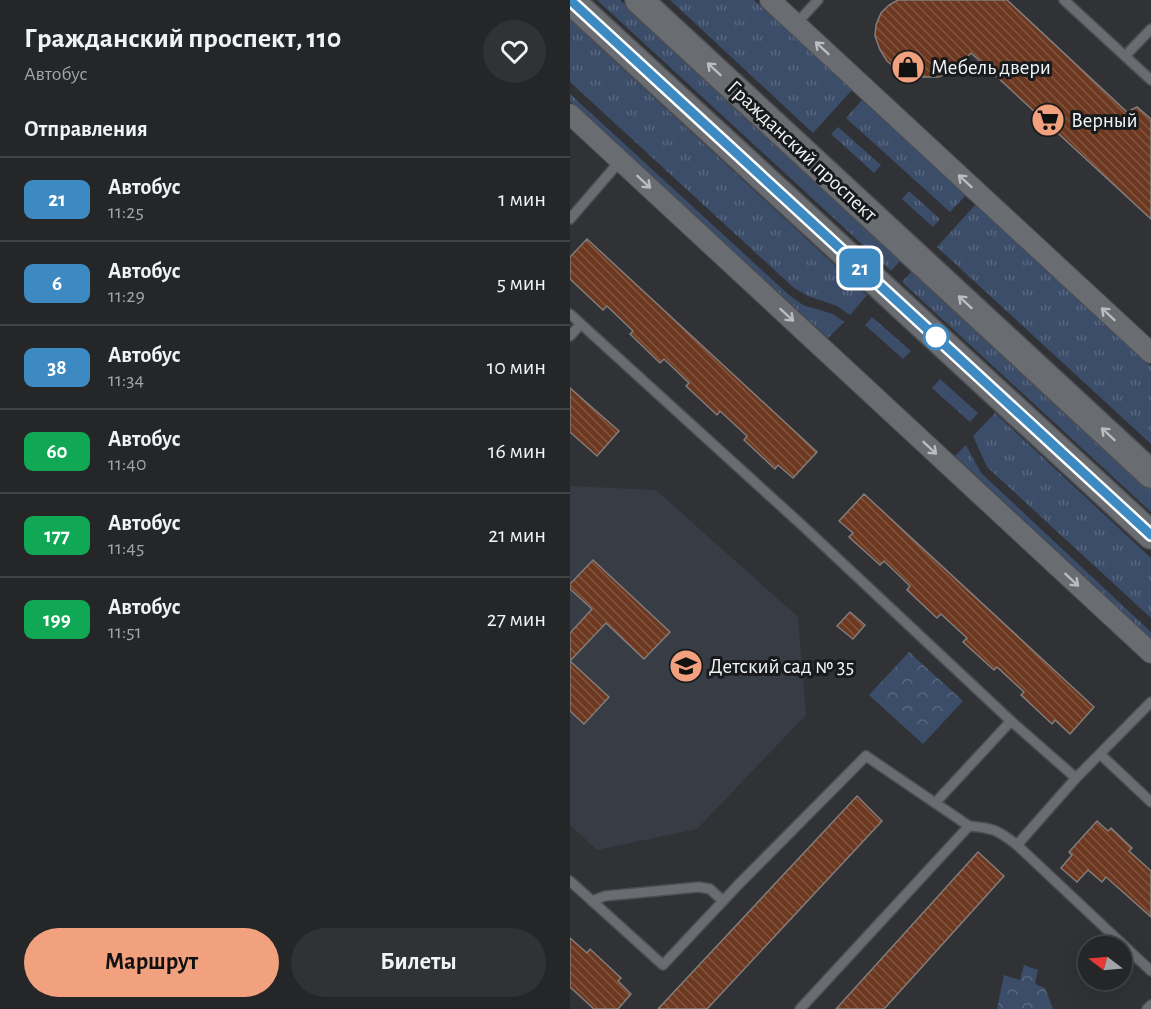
<!DOCTYPE html>
<html lang="ru">
<head>
<meta charset="utf-8">
<style>
	body { margin:0; font-family:"Alegreya Sans",sans-serif; background:#303234; color:#f1f3f6; height:100vh; display:flex; flex-direction:column; font-size:22px; white-space:nowrap }
	* { box-sizing:border-box; margin:0 }
	p { font-size:20px; color:#a3a5a8 }
	.icon { flex:none; width:33px; height:33px; fill:none; stroke:currentColor; stroke-width:2; stroke-linecap:round; stroke-linejoin:round }
	.map { position:relative; flex:1; overflow:hidden }
	.side { display:flex; flex-direction:column; background:#242628; width:570px }
	.side>* { flex:none }
	.badge { padding:0 12px; border-radius:9px; font-size:21px; line-height:39px }
	.needle { width:39px; rotate:286deg }
	.tools { position:absolute; left:508px; top:936px; display:grid; gap:12px }
	.tools a { display:grid; place-items:center; width:54px; height:54px; border-radius:50%; background:#242628; box-shadow:0 6px 24px #0002,0 0 0 2px #414345; font-size:30px }
	.map>.badge { position:absolute; translate:-50% -50%; box-shadow:0 0 0 3px #fff }
	h2 { padding:0 24px; font-size:22px; line-height:54px }
	.round { display:grid; place-items:center; flex:none; width:63px; height:63px; border-radius:32px; background:#303234 }
	.headline { display:flex; align-items:center; justify-content:space-between; height:102px; padding:0 24px }
	h1 { font-size:28px; font-weight:700; line-height:45px }
	.action { display:flex; gap:12px; margin-top:auto; padding:12px 24px }
	.action a { flex:1; height:69px; border-radius:36px; background:#f2a17e; color:#111; font-size:24px; font-weight:700; line-height:69px; text-align:center }
	.action a+a { background:#303234; color:#f1f3f6 }
	ul { padding:0; list-style:none }
	li { display:flex; align-items:center; gap:18px; height:84px; padding:0 24px; border-top:2px solid #414345 }
	li div { flex:1 }
	li b { display:block; font-size:22px }
	li em { font-style:normal }
	li .badge { min-width:66px; font-weight:700; text-align:center }
	main { display:flex; flex:1; min-height:0 }
	.map>svg:first-child { display:block }
	.built { fill:#373c45 }
	.grass { fill:url(#grass-tufts) }
	.park { fill:url(#park-crowns) }
	.building { fill:url(#building-back-hatch); stroke:#827d7b; stroke-width:1.5 }
	.lines { fill:none; stroke-linecap:round; stroke-linejoin:round }
	.lane-casing { stroke:#4c4e52; stroke-width:12 }
	.street-casing { stroke:#4c4e52; stroke-width:22 }
	.secondary-casing { stroke:#4c4e52; stroke-width:30 }
	.lane { stroke:#696c70; stroke-width:9 }
	.street { stroke:#696c70; stroke-width:20 }
	.secondary { stroke:#696c70; stroke-width:27 }
	.oneway { stroke:#bbbdc0 }
	.line-casing { stroke:#fff; stroke-width:14 }
	.line { stroke:#3d8ac2; stroke-width:9 }
	.stop-dot { fill:#fff; stroke:#3d8ac2; stroke-width:3 }
	.labels { text-anchor:middle; dominant-baseline:central; stroke-width:6; stroke-linejoin:round; paint-order:stroke }
	.poi-label { font-size:21px; fill:#f1f3f5; stroke:#191a1c; text-anchor:start }
	.street-label { font-size:21px; fill:#f1f3f5; stroke:#191a1c }
</style>
</head>
<body>
<main>
<section class="side">
<div class="headline"><div><h1>Гражданский проспект, 110</h1><p>Автобус</p></div><a class="round"><svg class="icon" aria-label="heart" viewBox="0 0 24 24"><path d="M12 20l-8-8c-3-5 5-10 8-4 3-6 11-1 8 4z"/></svg></a></div>
<h2>Отправления</h2>
<ul>
<li><span class="badge" style="background:#3d8ac2;color:#fff">21</span><div><b>Автобус</b><p>11:25</p></div><em>1 мин</em></li>
<li><span class="badge" style="background:#3d8ac2;color:#fff">6</span><div><b>Автобус</b><p>11:29</p></div><em>5 мин</em></li>
<li><span class="badge" style="background:#3d8ac2;color:#fff">38</span><div><b>Автобус</b><p>11:34</p></div><em>10 мин</em></li>
<li><span class="badge" style="background:#10a855;color:#fff">60</span><div><b>Автобус</b><p>11:40</p></div><em>16 мин</em></li>
<li><span class="badge" style="background:#10a855;color:#fff">177</span><div><b>Автобус</b><p>11:45</p></div><em>21 мин</em></li>
<li><span class="badge" style="background:#10a855;color:#fff">199</span><div><b>Автобус</b><p>11:51</p></div><em>27 мин</em></li>
</ul>
<div class="action"><a>Маршрут</a><a>Билеты</a></div>
</section>
<div class="map">
<svg width="581" height="1009" viewBox="0 0 581 1009">
	<defs>
		<pattern id="grass-tufts" width="24" height="20" patternUnits="userSpaceOnUse" patternTransform="scale(1.5)"><rect width="24" height="20" fill="#3c4d69"/><path d="M3 7l-1-3M5 7V3M7 7l1-3M15 17l-1-3M17 17v-4M19 17l1-3" fill="none" stroke="#59677f"/></pattern>
		<pattern id="park-crowns" width="20" height="18" patternUnits="userSpaceOnUse" patternTransform="scale(1.5)"><rect width="20" height="18" fill="#3c4d69"/><path d="M2 6a3 3 0 1 1 6 0M12 15a3 3 0 1 1 6 0" fill="none" stroke="#59677f"/></pattern>
		<pattern id="building-back-hatch" width="6" height="6" patternUnits="userSpaceOnUse" patternTransform="scale(1.5)"><rect width="6" height="6" fill="#6d3820"/><path d="M-1 5l2 2M0 0l6 6M5-1l2 2" fill="none" stroke="#825541"/></pattern>
	</defs>
	<rect width="100%" height="100%" fill="#303236"/>
	<polygon class="built" points="0,486 86,490 228,617 236,715 127,829 27,850 0,825"/>
	<g class="grass">
		<polygon points="27,0 50,0 331,260 321,271"/>
		<polygon points="100,0 184,0 282,90 243,133"/>
		<polygon points="0,20 297,295 280,315 267,306 238,296 224,288 0,82"/>
		<polygon points="0,94 219,295 233,305 263,314 274,322 258,338 0,101"/>
		<polygon points="292,100 396,195 380,212 276,118"/>
		<polygon points="268,127 311,165 304,173 261,134"/>
		<polygon points="339,191 370,219 363,227 332,199"/>
		<polygon points="406,204 581,366 581,444 367,247"/>
		<polygon points="343,270 581,490 581,512 332,282"/>
		<polygon points="302,317 341,351 333,359 295,325"/>
		<polygon points="370,379 408,413 400,422 362,388"/>
		<polygon points="425,413 581,558 581,618 417,467 403,436"/>
		<polygon points="396,445 411,473 581,632 581,638 385,456"/>
	</g>
	<g class="park">
		<polygon points="339,652 393,701 353,744 299,695"/>
		<polygon points="454,965 468,970 465,984 475,988 483,1009 427,1009 434,975 450,980"/>
	</g>
	<g class="building">
		<polygon points="328,0 437,0 557,112 567,107 581,119 581,219 401,53 383,72 368,77 349,77 335,74 327,69 317,61 310,50 305,36 306,25 311,13 319,5"/>
		<polygon points="17,239 247,452 223,478 208,465 205,469 174,440 177,436 150,411 147,415 116,386 119,383 94,359 90,363 60,334 63,331 37,306 33,310 0,279 0,257"/>
		<polygon points="0,388 49,431 27,456 0,432"/>
		<polygon points="294,494 524,707 500,734 485,720 482,724 451,695 454,692 427,667 424,670 393,642 397,638 371,614 367,618 337,590 340,586 314,561 310,565 279,537 283,533 269,521"/>
		<polygon points="23,560 100,632 74,659 36,623 0,661 39,697 14,724 0,711 0,633 22,609 0,589 0,584"/>
		<polygon points="280,612 295,625 283,639 267,626"/>
		<polygon points="287,796 312,821 137,1009 88,1009"/>
		<polygon points="527,821 538,831 541,828 562,848 559,851 581,871 581,917 536,877 532,882 518,870 507,882 491,868 502,855 499,852"/>
		<polygon points="408,852 434,876 314,1009 266,1009"/>
		<polygon points="0,938 17,953 20,949 51,978 48,981 61,994 48,1009 24,1009 0,987"/>
	</g>
	<g class="lines">
		<defs>
			<g id="lane">
				<polyline points="494,0 581,80"/>
				<polyline points="226,24 248,0"/>
				<polyline points="555,56 581,29"/>
				<polyline points="0,219 50,161"/>
				<polyline points="0,314 234,527 441,721 506,778 581,702"/>
				<polyline points="0,336 11,324"/>
				<polyline points="530,754 581,802"/>
				<polyline points="506,778 447,845 581,971"/>
				<polyline points="365,803 441,721"/>
				<polyline points="0,881 93,965 168,885 296,756 399,826"/>
				<polyline points="22,901 35,896 129,887 140,889 153,901"/>
				<path d="M230,1009l169,-183c24,2 29,4 48,19"/>
				<polyline points="577,1009 581,1005"/>
			</g>
			<g id="street">
				<polyline points="200,0 581,353"/>
				<polyline points="0,114 581,653"/>
			</g>
			<g id="secondary">
				<polyline points="0,0 581,535"/>
				<polyline points="69,0 581,474"/>
			</g>
		</defs>
		<use href="#lane" class="lane-casing"/>
		<use href="#street" class="street-casing"/>
		<use href="#secondary" class="secondary-casing"/>
		<use href="#lane" class="lane"/>
		<use href="#street" class="street"/>
		<use href="#secondary" class="secondary"/>
	</g>
	<defs><path id="oneway-shaft" d="M-6 0H5M1.5-3L5.5 0L1.5 3" fill="none" stroke-width="1.6" stroke-linecap="round" stroke-linejoin="round" transform="scale(1.5)"/></defs>
	<g class="oneway">
		<use href="#oneway-shaft" transform="translate(252 48) rotate(-137)"/>
		<use href="#oneway-shaft" transform="translate(144 69) rotate(-137)"/>
		<use href="#oneway-shaft" transform="translate(395 181) rotate(-137)"/>
		<use href="#oneway-shaft" transform="translate(74 182) rotate(43)"/>
		<use href="#oneway-shaft" transform="translate(395 302) rotate(-137)"/>
		<use href="#oneway-shaft" transform="translate(538 314) rotate(-137)"/>
		<use href="#oneway-shaft" transform="translate(217 315) rotate(43)"/>
		<use href="#oneway-shaft" transform="translate(538 434) rotate(-137)"/>
		<use href="#oneway-shaft" transform="translate(360 448) rotate(43)"/>
		<use href="#oneway-shaft" transform="translate(502 580) rotate(43)"/>
	</g>
	<g class="lines">
		<defs>
			<polyline id="line" points="0,0 581,535"/>
		</defs>
		<use href="#line" class="line-casing"/>
		<use href="#line" class="line"/>
	</g>
	<defs>
		<symbol id="shop-disc" viewBox="-11 -11 22 22"><circle r="9.5" fill="#f2a17e" stroke="#191a1c"/><path d="M-5-2.5h2.3a2.7 3.5 0 0 1 5.4 0H5L5.5 6h-11ZM-1.5-2.5h3a1.5 2.3 0 0 0-3 0Z" fill="#111"/></symbol>
		<symbol id="supermarket-disc" viewBox="-11 -11 22 22"><circle r="9.5" fill="#f2a17e" stroke="#191a1c"/><path d="M-6-5.5h2.5l.6 2H6L4.5 2H-2.5L-4.4-4H-6ZM-1.5 3.2a1.3 1.3 0 1 0 .1 0ZM3 3.2a1.3 1.3 0 1 0 .1 0Z" fill="#111"/></symbol>
		<symbol id="school-disc" viewBox="-11 -11 22 22"><circle r="9.5" fill="#f2a17e" stroke="#191a1c"/><path d="M0-5L7-2L0 1L-7-2ZM-4 1L0 2.5L4 1V4Q0 6-4 4Z" fill="#111"/></symbol>
	</defs>
	<g fill-rule="evenodd">
		<use href="#shop-disc" x="319" y="48" width="38" height="38"/>
		<use href="#supermarket-disc" x="459" y="101" width="38" height="38"/>
		<use href="#school-disc" x="97" y="647" width="38" height="38"/>
	</g>
	<circle class="stop-dot" cx="366" cy="337" r="12"/>
	<g class="labels">
		<g class="poi-label">
			<text x="361" y="67">Мебель двери</text>
			<text x="501" y="120">Верный</text>
			<text x="139" y="666">Детский сад № 35</text>
		</g>
		<g class="street-label">
			<text transform="translate(232 151) rotate(43)">Гражданский проспект</text>
		</g>
	</g>
</svg>
<div class="tools">
<a><svg class="needle" viewBox="-14 -14 28 28"><path d="M0-13l5 13h-10z" fill="#e53935"/><path d="M0 13l5-13h-10z" fill="#a3a5a8"/></svg></a>
</div>
<b class="badge" style="left:290px;top:268px;background:#3d8ac2;color:#fff">21</b>
</div>
</main>
</body>
</html>
